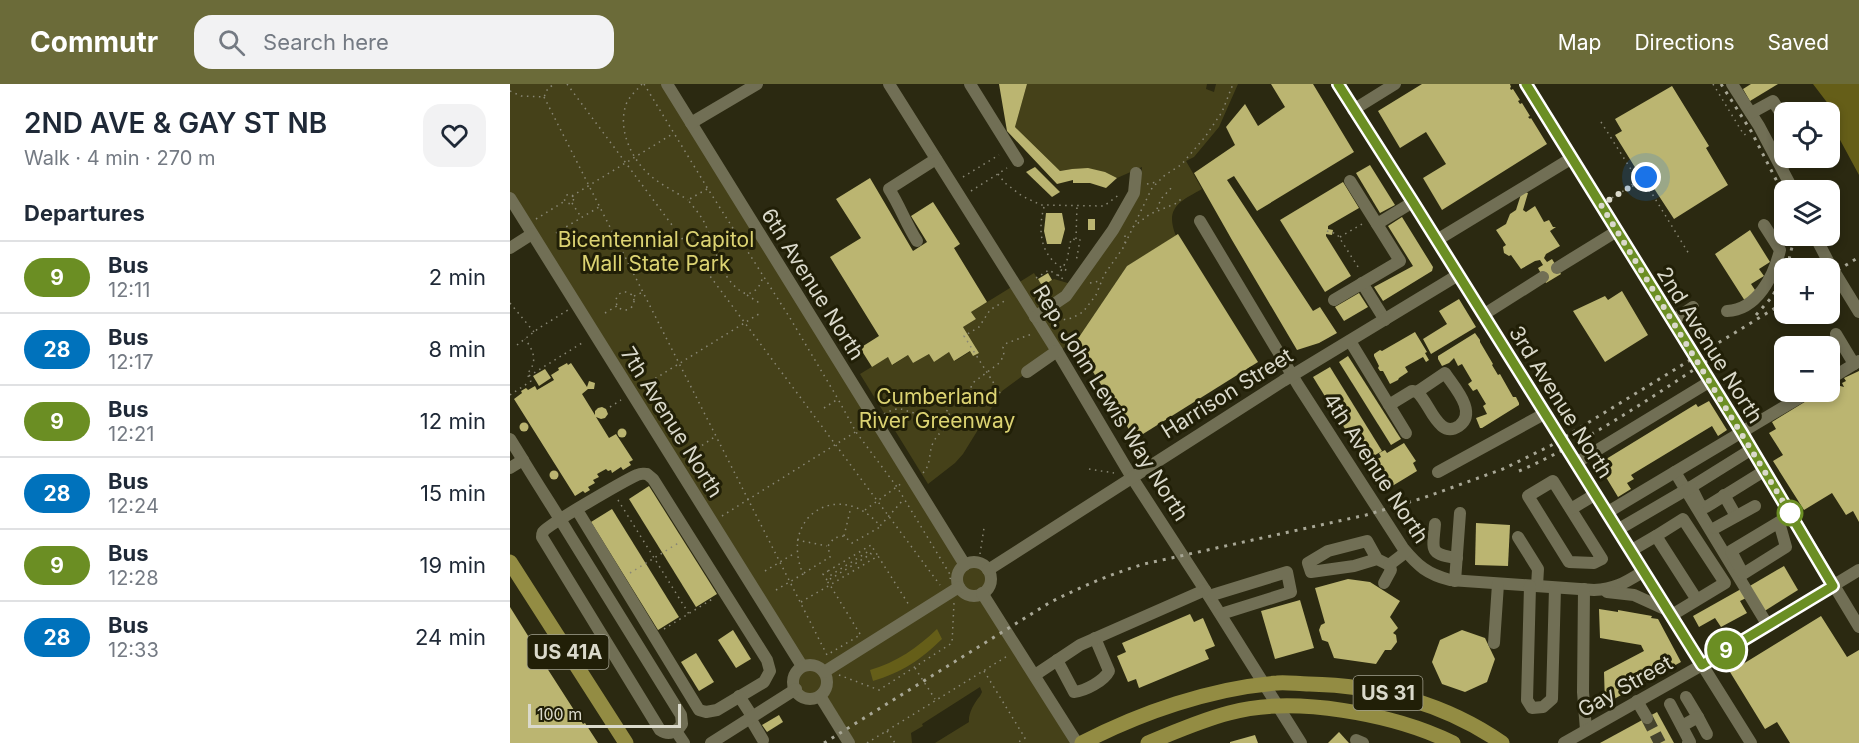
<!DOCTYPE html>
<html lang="en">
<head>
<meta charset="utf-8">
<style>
	body { margin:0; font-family:Inter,sans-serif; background:#f2f2f3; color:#1f2937; height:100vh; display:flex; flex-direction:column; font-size:22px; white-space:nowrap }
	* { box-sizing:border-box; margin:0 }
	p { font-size:20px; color:#747a83 }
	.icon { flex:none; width:33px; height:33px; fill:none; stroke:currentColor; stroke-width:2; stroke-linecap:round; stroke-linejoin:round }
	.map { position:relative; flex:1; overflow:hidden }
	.sheet { display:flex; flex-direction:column; background:#fff; width:510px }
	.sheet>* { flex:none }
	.badge { padding:0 12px; border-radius:20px; font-size:21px; line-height:39px }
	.fabs { position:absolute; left:1264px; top:18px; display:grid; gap:12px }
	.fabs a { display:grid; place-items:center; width:66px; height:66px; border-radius:12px; background:#fff; box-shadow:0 3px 9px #0003; font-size:30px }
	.scale { position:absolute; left:18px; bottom:15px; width:153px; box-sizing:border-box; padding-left:6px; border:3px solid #dad9cb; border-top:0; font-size:16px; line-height:21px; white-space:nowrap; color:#dad9cb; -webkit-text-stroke:4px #211f07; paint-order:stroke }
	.you { position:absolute; width:30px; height:30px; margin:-15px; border:4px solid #fff; border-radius:50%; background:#1a73e8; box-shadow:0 0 0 9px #1a73e833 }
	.map>.badge { position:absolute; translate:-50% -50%; box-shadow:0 0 0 3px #fff }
	h2 { padding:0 24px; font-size:22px; line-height:54px }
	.round { display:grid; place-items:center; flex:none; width:63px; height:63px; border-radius:18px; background:#f2f2f3 }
	.summary { display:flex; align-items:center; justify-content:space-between; height:102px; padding:0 24px }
	h1 { font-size:28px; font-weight:600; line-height:45px }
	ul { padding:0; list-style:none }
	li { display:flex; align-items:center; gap:18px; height:72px; padding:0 24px; border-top:2px solid #e0e1e3 }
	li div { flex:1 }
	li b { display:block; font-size:22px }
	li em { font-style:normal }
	li .badge { min-width:66px; font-weight:700; text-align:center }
	header { display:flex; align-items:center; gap:36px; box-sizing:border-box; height:84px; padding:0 30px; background:#6b6b39; color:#fff }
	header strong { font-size:28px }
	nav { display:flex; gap:33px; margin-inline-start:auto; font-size:21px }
	.search { width:420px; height:54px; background:#f2f2f3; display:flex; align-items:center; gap:15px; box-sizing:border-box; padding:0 21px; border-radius:18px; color:#747a83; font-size:22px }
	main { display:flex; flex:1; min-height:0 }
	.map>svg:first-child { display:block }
	.green { fill:#454119 }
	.forest { fill:#655e18 }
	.building { fill:#bbb571 }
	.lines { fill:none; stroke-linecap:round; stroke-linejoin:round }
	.minor-tunnel { stroke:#45432d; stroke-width:12; stroke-dasharray:12 6; stroke-linecap:butt }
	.path { stroke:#898775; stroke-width:1.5; stroke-dasharray:1.5 4.5; stroke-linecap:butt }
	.minor { stroke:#716f55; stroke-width:12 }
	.major { stroke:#938c43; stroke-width:15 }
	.rail { stroke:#a8a796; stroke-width:3; stroke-dasharray:3 6; stroke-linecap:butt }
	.line-casing { stroke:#fff; stroke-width:14 }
	.line { stroke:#6b8e23; stroke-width:9 }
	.walk { stroke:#dad9cb; stroke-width:6; stroke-dasharray:0 10.8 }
	.stop-dot { fill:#fff; stroke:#6b8e23; stroke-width:3 }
	.labels { text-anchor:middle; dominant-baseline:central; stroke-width:6; stroke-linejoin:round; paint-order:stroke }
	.shield { fill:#211f07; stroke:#a2a190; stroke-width:1.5 }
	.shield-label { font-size:20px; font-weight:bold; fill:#dad9cb }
	.park-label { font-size:21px; fill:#dcd372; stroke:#211f07 }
	.street-label { font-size:21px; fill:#dad9cb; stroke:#211f07 }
</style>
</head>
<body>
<header>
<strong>Commutr</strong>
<div class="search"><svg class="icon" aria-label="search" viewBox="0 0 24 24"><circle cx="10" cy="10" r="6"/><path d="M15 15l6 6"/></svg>Search here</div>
<nav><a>Map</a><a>Directions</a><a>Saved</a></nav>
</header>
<main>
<section class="sheet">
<div class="summary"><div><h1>2ND AVE &amp; GAY ST NB</h1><p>Walk · 4 min · 270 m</p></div><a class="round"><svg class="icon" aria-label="heart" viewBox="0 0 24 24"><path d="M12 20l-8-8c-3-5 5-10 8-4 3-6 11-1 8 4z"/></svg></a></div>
<h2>Departures</h2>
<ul>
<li><span class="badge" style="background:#6b8e23;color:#fff">9</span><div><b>Bus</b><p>12:11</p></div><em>2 min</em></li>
<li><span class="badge" style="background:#0072bc;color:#fff">28</span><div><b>Bus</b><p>12:17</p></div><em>8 min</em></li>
<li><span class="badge" style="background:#6b8e23;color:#fff">9</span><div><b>Bus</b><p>12:21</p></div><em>12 min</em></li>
<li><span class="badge" style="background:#0072bc;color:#fff">28</span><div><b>Bus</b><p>12:24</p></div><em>15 min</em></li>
<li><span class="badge" style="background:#6b8e23;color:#fff">9</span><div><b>Bus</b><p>12:28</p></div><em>19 min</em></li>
<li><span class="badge" style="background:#0072bc;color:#fff">28</span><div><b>Bus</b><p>12:33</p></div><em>24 min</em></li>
</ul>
</section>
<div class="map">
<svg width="1349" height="659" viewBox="0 0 1349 659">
	<rect width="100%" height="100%" fill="#2b2911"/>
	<g class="green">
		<path d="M0,0h157l300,480 13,-1 8,7 2,12 -5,9 92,152h-142l34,-21c-1,-8 5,-19 11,-26l2,-4 -2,-5 -58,37 1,2 -12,7 1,10h-63l-34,-45c-20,1 -27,-18 -13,-31l-292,-469z"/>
		<path d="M517,0h180l-1,5 8,3 2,-8h22l-19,43 -25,30 -8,4 16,28c-21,12 -38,18 -26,47l-49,30 -52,77 -19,8 -54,40 -39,63 -8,9 -27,21 -68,-110 28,-17 5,8 15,-10 5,8 16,-9 5,8 15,-10 6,9 21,-13 -13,-21 13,-8 -5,-7 63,-39 8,13 12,-7 24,7 62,-97 2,-22 -25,11c-19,-10 -37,-11 -57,-7l-45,-44z"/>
	</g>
	<g class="forest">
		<polygon points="1303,0 1349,0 1349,91 1329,54 1319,21"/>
		<path d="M427,545l5,10c-22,21 -39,33 -69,42l-3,-11c27,-8 47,-22 67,-41z"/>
	</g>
	<g class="building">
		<polygon points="489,0 517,0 505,43 550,87 562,85 578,84 595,88 607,94 596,104 580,99 563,99 563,96 547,100 497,47"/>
		<polygon points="761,0 803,0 844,68 747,127 724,92 717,96 803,227 810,223 827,249 809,259 787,266 722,156 684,89 725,61 716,43 735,20 748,42 775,23"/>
		<polygon points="912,0 1000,0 1001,3 1000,4 1001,6 1003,5 1010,16 1008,17 1010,20 1012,19 1020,32 1018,33 1020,35 1021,34 1037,60 932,126 913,94 936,80 916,48 890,64 868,27"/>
		<polygon points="1241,0 1268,0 1240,17 1233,5"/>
		<polygon points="1162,2 1199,62 1196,64 1218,101 1164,135 1130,83 1126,85 1105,51 1112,47 1105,35"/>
		<polygon points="860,81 885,121 870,129 846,89"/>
		<polygon points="525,83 550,108 542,113 516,88"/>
		<polygon points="360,94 403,167 417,158 401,132 423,118 450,160 444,164 477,218 461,228 466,235 453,243 469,269 463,272 460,267 444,277 439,268 424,278 419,270 403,279 398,271 382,281 378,273 362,283 350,264 369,252 320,173 351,154 326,115"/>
		<polygon points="833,98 849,124 818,142 818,145 823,146 822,151 816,150 816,152 841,192 815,208 770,136"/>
		<polygon points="1012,107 1018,109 1013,126 1016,128 1025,122 1034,138 1039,136 1043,143 1046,143 1040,147 1050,162 1036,170 1034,174 1037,178 1042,175 1051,190 1036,199 1028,184 1033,181 1030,176 1025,177 1011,185 1001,171 999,172 994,169 993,163 996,161 986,146 996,140 1000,130 1006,126"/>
		<polygon points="536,129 552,129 555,145 551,160 537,160 534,147"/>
		<polygon points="892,133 923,183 922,187 873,217 864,203 903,182 878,142"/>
		<rect x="578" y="135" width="7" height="11"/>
		<polygon points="1240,146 1260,178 1249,185 1254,192 1241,200 1247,209 1235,217 1205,170"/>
		<polygon points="668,150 748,278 625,355 565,259 617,182"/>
		<polygon points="538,189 542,196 532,202 528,195"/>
		<polygon points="1112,207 1138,251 1095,278 1063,227 1095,212 1098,216"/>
		<polygon points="849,209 858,223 834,237 825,223"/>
		<polygon points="949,215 966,243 921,270 913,255 937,240 929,227"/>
		<polygon points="905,248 917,268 915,269 919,276 916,278 913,273 895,283 898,288 889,294 888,296 880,300 873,287 870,287 868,284 869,282 864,272 864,270 870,266 872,267"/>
		<polygon points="965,249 970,256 970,258 983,280 982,281 988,291 990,290 1003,313 1006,313 1009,319 1009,321 972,344 970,344 966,334 977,330 973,322 976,320 967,305 963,307 958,300 962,297 952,280 948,282 944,274 939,279 932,282 928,275 928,272"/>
		<polygon points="838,272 891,355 881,361 829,278"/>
		<polygon points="57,279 58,281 61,279 77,303 79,297 85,299 84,305 78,305 72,310 85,331 85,327 88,324 92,323 96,325 98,330 95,334 91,335 86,333 99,354 106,350 123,376 119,378 121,381 113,386 111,383 102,389 101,386 98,387 96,385 87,390 89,393 83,396 85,399 78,403 80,406 75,409 73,407 65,412 4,315 12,309 11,307 16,304 18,306 25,302 27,306 44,296 41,291 49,286 48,284"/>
		<polygon points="820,283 872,367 855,377 803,293"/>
		<polygon points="35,285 41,294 29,302 23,292"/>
		<polygon points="1349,287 1349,438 1343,427 1336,431 1322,409 1294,426 1263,377 1273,371 1259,349 1266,345 1262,338 1311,308 1320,308 1320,302 1323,300 1334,303 1332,299 1336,297 1334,294"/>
		<polygon points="1199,317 1217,346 1208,352 1202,342 1121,391 1124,395 1117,399 1121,405 1108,413 1088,380 1186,320 1188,323"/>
		<circle cx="14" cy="343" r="4.5"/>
		<circle cx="112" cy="349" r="4.5"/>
		<polygon points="894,359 906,377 903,379 907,387 874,407 857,381 871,373 869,369 875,366 877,369"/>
		<circle cx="44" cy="391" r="4.5"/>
		<polygon points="139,402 207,510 186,523 119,415"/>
		<polygon points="102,425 169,533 148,546 81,438"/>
		<polygon points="966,439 1000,441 998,482 965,481"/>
		<polygon points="1274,482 1288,506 1253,528 1238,503"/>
		<polygon points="838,495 860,498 890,517 880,533 888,544 883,549 886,551 887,558 881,566 875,566 866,580 824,574 818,558 812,556 809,546 811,541 815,539 805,504"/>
		<polygon points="1231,505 1236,514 1230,517 1237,529 1211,543 1205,534 1189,543 1183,532"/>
		<polygon points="790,516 804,564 765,575 751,527"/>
		<polygon points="0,523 20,555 25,552 30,561 26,567 73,640 75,639 88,659 0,659"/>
		<polygon points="1089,525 1108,528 1108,526 1142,532 1141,534 1148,535 1171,578 1095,620 1094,588 1134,567 1131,561 1090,554"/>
		<polygon points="680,530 684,538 693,534 705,562 695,566 699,575 629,604 626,595 618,598 607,572 616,568 612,559"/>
		<polygon points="1311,532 1337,573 1349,566 1349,659 1280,659 1267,638 1255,645 1220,588"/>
		<polygon points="223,546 241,575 226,584 208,556"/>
		<polygon points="952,546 975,554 985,575 977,598 955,608 932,600 922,578 930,556"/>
		<polygon points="186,569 204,598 189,607 171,578"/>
		<polygon points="1147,628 1164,659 1090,659"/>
		<polygon points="269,631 273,638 257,648 252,641"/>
		<polygon points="829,648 839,659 818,659"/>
		<polygon points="745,651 748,659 720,659 720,658"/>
	</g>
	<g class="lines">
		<polyline class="minor-tunnel" points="1137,634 1150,659"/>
		<g class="path">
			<polyline points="57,0 430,501"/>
			<path d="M132,0c-5,6 -11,11 -15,18 -11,26 5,59 25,75 11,9 24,15 36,23"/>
			<polyline points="134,0 198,105 280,234 328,315 346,348 387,403 441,492 440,495"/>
			<polyline points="1203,0 1234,51 1238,49"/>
			<polyline points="0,7 11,12 34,13 38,4 45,0"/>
			<polyline points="34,13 317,571 350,551"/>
			<polyline points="1091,38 1122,87 1133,95 1179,170"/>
			<polyline points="1122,88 1122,101"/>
			<polyline points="488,90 495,99 512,112 531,121 594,122 610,110"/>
			<polyline points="453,93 489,71"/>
			<polyline points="637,100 647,98"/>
			<polyline points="1122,102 1136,104 1141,109"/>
			<path d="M197,105l-19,11c6,8 13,15 17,24 11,23 15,58 41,70 10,-1 15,-9 17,-18"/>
			<polyline points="461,107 497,84"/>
			<circle cx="59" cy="115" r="4.5"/>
			<polyline points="62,112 164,49"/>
			<polyline points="1102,114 1136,93"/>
			<polyline points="62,119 71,133"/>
			<path d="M534,123c-7,26 -3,52 24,64"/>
			<polyline points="647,125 651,115 662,103"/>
			<polyline points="26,135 55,117"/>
			<polyline points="623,143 640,130 667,119 673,113"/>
			<polyline points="817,147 827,150 850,186"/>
			<polyline points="46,149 89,123"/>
			<polyline points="830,153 852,140"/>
			<polyline points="566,155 567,121"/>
			<polyline points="204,159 225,151"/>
			<polyline points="615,159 615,149"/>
			<polyline points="548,192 557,176 561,155 570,156 566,178"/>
			<polyline points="526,194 539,186 555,196"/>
			<polyline points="580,199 590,197"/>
			<circle cx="115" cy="217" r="9"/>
			<polyline points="237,211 251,220"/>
			<polyline points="124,212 133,208"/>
			<polyline points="0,219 24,248"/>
			<polyline points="95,229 107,222"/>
			<polyline points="542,238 562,234 573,228 586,211 594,191 613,164 642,104 655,91 671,81 695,53 712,28 723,0"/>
			<polyline points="7,261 29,244 58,226"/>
			<polyline points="19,292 72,259"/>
			<polyline points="130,304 252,228"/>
			<polyline points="490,309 454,252 469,243 480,226 496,216"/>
			<path d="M0,311l21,-14 -4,-7c11,-12 7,-23 -2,-35"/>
			<polyline points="100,323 111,316"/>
			<polyline points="314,324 328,315"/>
			<path d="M374,330c19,-10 16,-3 32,-1 3,1 7,0 10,0 8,1 11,4 19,1l10,-16 12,-4 7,-12 24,-18 6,-8 -1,-9 4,-4 25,-9"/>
			<polyline points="182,368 206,352"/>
			<polyline points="579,385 604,389"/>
			<path d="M413,389c9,-9 5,-22 11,-32 8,-15 16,-7 15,-29"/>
			<polyline points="108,416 179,530"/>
			<polyline points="355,426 392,399"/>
			<polyline points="212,432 355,342"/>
			<polyline points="334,452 341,423"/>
			<polyline points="287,456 317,462"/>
			<polyline points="470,470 474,444"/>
			<polyline points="255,487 285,469"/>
			<polyline points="120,489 170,458"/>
			<polyline points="294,489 320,473 318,462 324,454 334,452 342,459 370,443"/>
			<polyline points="317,496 313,490 318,487"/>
			<path d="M266,506l27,-16c-25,-60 39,-95 77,-48l23,-26"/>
			<polyline points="291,518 320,501 317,497 361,470 359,467 321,491 318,487 361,461 368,472"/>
			<polyline points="154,545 204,514"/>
			<polyline points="350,550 320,501 368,472 399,521"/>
			<polyline points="405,584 425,615"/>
			<polyline points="474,587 515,654 507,659"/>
			<polyline points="329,591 369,606 442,559 444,519"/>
			<polyline points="377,647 385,659"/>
			<polyline points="357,659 499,571"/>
		</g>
		<g class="minor">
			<polyline points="157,0 455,481"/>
			<polyline points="379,0 547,267 621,392 695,506 791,659"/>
			<polyline points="460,0 508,77"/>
			<polyline points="827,0 903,118 1241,659"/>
			<polyline points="1016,0 1231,347 1349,543"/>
			<polyline points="1222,0 1249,42 1283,106"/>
			<polyline points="843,26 885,0"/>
			<polyline points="1241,29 1263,17 1275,36"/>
			<polyline points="181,39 247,0"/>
			<polyline points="1271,82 1285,74"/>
			<polyline points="0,114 292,582"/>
			<path d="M690,137l98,164 105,163c15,18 24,26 47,32l144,10c22,-1 32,-8 50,-19"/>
			<polyline points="867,140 903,118"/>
			<polyline points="1305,152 1319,179 1349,228"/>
			<polyline points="927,156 1062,74"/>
			<path d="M407,157c-11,-17 -17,-35 -28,-52l47,-30"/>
			<polyline points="0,164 22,150"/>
			<polyline points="1047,184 1107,147"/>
			<polyline points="852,199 875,236"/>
			<polyline points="824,216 890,177 840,97"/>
			<path d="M1217,227c30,-1 47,-35 53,-61l-16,-25"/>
			<polyline points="973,231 1033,193"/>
			<polyline points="525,233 556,212 603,146 624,109 626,89"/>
			<polyline points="1162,237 1183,223"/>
			<polyline points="1326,250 1344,280"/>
			<polyline points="840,257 896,349"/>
			<polyline points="517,288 547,267"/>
			<polyline points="1320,295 1349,277"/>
			<path d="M879,321l23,-14 5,1c10,9 14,25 25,34 5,4 11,4 17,0 19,-14 -5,-39 -14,-53l-28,19"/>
			<polyline points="0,355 13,376"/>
			<polyline points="1242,365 1181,403 1190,421 1196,423 1254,387"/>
			<polyline points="1066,379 1199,298"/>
			<path d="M0,384l13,-8c15,25 31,49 46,74l112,181 1,9c-5,8 -13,12 -22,6l-118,-193c0,-2 0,-3 1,-5 4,-7 83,-52 94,-57 5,-2 5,-1 10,-1l6,5 114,181 3,11 -6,11 -47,28 -11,2 -7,-2 -122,-200"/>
			<polyline points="928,388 1034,330"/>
			<polyline points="1165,388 1257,540"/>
			<polygon points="1043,397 1092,475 1084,479 1059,478 1018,412"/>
			<polyline points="1214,411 1226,432"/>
			<polyline points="1061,425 1086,410"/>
			<polyline points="1098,428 1299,308"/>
			<polyline points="1269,438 1276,463 1233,490 1221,467 1274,435"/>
			<path d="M925,440c-2,26 -7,30 22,34"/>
			<polyline points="1205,444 1245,422"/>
			<polyline points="1109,445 1181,403"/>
			<polyline points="1008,453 1028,485 1027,502"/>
			<polyline points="1122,466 1146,452"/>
			<polyline points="867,475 844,482 801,488 798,479 818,467 857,457 867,475 879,481 896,468"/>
			<circle cx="464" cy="495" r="17"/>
			<polyline points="478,486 773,297 948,191"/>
			<polyline points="945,497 950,429"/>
			<polyline points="874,499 881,486 879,481"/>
			<polyline points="1020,502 1017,616 1022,624 1033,623 1042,615 1045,504"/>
			<polyline points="1074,505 1073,608 1076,646"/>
			<polyline points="1097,508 1124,511 1157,526"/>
			<polyline points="472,509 567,659"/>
			<polyline points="699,512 777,488 781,508 711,530"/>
			<polyline points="1162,531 1215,499 1173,435 1146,452 1187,516"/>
			<polyline points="984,559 988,500"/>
			<path d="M547,576l17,32c11,-1 30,-11 35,-21l-14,-33"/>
			<circle cx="300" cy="598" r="17"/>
			<polyline points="314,588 449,503"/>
			<polyline points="525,591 570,561 695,506"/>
			<polyline points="229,612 242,632"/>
			<polyline points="310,612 339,659"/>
			<polyline points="1176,613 1188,633"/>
			<polyline points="1127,617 1137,634"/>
			<polyline points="1160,620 1180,658 1178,659"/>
			<polyline points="240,634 253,656"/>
			<polyline points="1172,642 1188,633 1197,650"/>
			<polyline points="166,647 174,659"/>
			<polyline points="846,656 853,659"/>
			<polyline points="201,659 286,605"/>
			<polyline points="1054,659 1192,581 1349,486"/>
		</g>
		<g class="major">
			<polyline points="0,478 116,659"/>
			<path d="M572,659c58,-30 129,-55 195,-60 10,-1 21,1 32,1 68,1 137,20 193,59"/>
			<path d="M638,659c26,-11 54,-23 81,-30 64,-18 165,1 224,30"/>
		</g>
		<g class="rail">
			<polyline points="1211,0 1241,47 1275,113"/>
			<polyline points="1277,184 1282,163 1282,152"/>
			<polyline points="1320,191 1349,173"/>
			<polyline points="1246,231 1262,213 1275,189"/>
			<path d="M1009,387c67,-29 127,-70 188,-110"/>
			<path d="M314,659l225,-140c31,-16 62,-29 95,-39l222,-49 57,-17 80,-29 47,-23 235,-144"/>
		</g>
	</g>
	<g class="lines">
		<defs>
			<polyline id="line" points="828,0 903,118 1192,581 1323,502 1231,347 1016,0"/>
		</defs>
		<use href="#line" class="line-casing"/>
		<use href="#line" class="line"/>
		<polyline class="walk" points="1136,93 1091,121 1280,429"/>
	</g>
	<circle class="stop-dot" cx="1280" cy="429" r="12"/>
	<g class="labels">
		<g class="shield">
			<rect x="17.5" y="551" width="81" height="34" rx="4.5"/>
			<rect x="843.5" y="592" width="69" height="34" rx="4.5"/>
		</g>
		<g class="shield-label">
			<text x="58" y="568">US 41A</text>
			<text x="878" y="609">US 31</text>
		</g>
		<g class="park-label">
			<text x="146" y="155">Bicentennial Capitol<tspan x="146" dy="24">Mall State Park</tspan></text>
			<text x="427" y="312">Cumberland<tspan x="427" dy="24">River Greenway</tspan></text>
		</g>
		<g class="street-label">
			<text transform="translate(303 200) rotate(58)">6th Avenue North</text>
			<text transform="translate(1200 261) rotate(58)">2nd Avenue North</text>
			<text transform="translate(717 309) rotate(-32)">Harrison Street</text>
			<text transform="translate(1051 318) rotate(58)">3rd Avenue North</text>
			<text transform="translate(601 319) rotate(58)">Rep. John Lewis Way North</text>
			<text transform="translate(162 338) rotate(58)">7th Avenue North</text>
			<text transform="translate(866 384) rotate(57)">4th Avenue North</text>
			<text transform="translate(1115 602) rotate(-29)">Gay Street</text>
		</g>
	</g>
</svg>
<div class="fabs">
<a><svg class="icon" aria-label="locate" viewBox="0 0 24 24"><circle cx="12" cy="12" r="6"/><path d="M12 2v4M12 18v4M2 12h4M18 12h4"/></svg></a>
<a><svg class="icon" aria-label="layers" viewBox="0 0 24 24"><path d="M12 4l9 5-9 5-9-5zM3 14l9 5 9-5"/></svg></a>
<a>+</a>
<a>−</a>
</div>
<div class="scale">100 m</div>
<div class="you" style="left:1136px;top:93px"></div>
<b class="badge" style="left:1216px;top:566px;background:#6b8e23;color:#fff">9</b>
</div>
</main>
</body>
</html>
